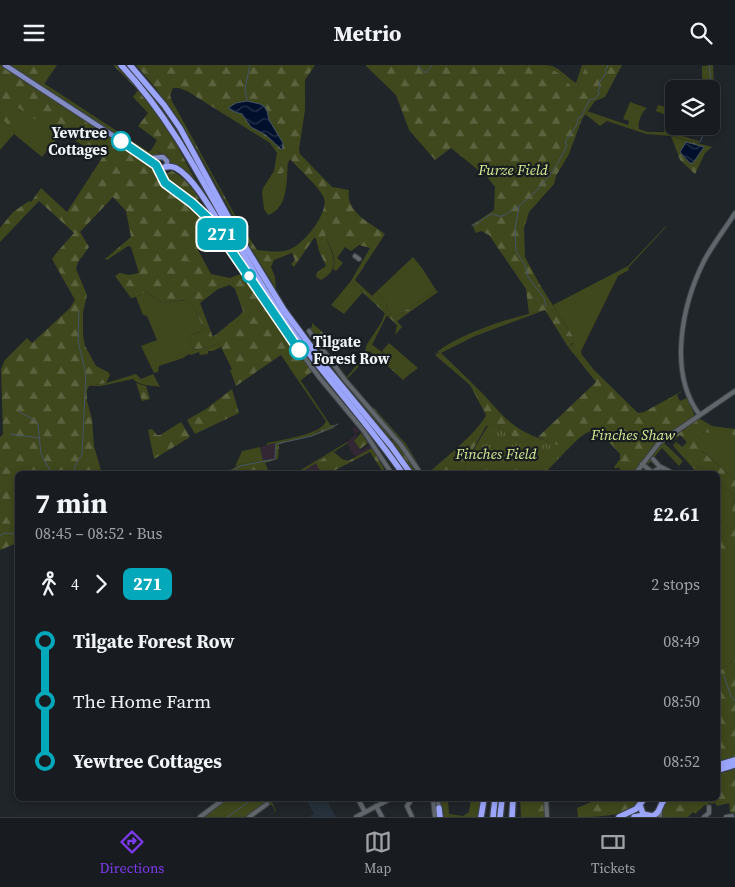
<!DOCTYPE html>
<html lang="en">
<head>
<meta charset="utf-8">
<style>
	body { margin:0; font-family:"Source Serif 4",serif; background:#212529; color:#f1f3f6; height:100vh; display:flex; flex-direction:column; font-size:19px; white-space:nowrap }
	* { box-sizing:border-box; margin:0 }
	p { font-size:16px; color:#9fa1a5 }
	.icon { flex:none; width:28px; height:28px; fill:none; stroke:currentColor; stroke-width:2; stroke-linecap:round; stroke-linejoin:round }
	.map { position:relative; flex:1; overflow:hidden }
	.side { position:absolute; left:15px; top:406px; width:705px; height:330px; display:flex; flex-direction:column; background:#181c20; border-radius:8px; box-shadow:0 2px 8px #0003,0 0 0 1px #363a3e }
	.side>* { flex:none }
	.badge { padding:0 10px; border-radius:8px; font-size:18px; line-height:32px }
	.buttons { position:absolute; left:665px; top:15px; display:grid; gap:10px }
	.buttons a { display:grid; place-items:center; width:55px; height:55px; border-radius:8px; background:#181c20; box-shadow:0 2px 8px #0003,0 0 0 1px #363a3e; font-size:25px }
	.map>.badge { position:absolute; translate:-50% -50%; box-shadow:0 0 0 2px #fff }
	.legs { display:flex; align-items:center; gap:8px; height:55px; padding:0 20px; font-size:16px }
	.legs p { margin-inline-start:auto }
	.headline { display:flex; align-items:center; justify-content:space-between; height:85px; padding:0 20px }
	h1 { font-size:28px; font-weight:700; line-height:38px }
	ul { padding:0 20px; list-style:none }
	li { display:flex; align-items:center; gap:18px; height:60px; font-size:19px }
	li i { display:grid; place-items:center; width:8px; height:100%; margin:0 6px; background:currentColor }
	li i::after { content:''; width:12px; height:12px; margin:-6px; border:4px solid; border-radius:50%; background:#181c20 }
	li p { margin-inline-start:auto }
	li:first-child i { background:linear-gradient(#0000 50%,currentColor 0) }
	li:last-child i { background:linear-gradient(currentColor 50%,#0000 0) }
	header { display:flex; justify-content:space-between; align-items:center; height:65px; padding:0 20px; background:#181c20; font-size:22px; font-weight:700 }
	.tabs { display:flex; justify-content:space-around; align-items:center; height:70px; border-top:1px solid #363a3e; background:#181c20; font-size:14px; color:#9fa1a5 }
	.tabs a { display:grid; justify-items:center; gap:2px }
	.tabs .current { color:#7c3aed }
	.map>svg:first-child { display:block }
	.industrial { fill:#332734 }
	.built { fill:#26303a }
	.green { fill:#3f471c }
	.forest { fill:url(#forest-firs); fill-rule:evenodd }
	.park { fill:url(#park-tufts) }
	.water { fill:url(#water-waves); stroke:#485468 }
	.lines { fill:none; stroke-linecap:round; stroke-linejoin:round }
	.stream { stroke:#485468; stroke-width:1 }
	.minor-casing { stroke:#3c4145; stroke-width:6 }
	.major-casing { stroke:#3c4145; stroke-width:7 }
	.highway-casing { stroke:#3c4145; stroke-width:8 }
	.minor { stroke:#60666c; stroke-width:4 }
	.major { stroke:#838cc2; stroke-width:4.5 }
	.highway { stroke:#9ba5fc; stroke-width:5.5 }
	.line-1-casing { stroke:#fff; stroke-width:11 }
	.line-1 { stroke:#03a8ba; stroke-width:8 }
	.stop-1-dot { fill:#fff; stroke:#03a8ba; stroke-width:2.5 }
	.labels { text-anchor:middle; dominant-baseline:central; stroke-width:4.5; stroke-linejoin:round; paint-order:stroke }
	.stop-label { font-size:15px; font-weight:bold; fill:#f0f4f7; stroke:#171c20; text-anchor:end }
	.park-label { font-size:15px; font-style:italic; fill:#d8ea94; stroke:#171c20 }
</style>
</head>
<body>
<header><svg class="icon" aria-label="menu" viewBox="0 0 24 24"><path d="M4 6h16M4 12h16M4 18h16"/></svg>Metrio<svg class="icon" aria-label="search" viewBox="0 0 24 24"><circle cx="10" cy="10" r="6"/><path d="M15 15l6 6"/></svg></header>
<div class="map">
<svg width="735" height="752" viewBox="0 0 735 752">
	<defs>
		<pattern id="forest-firs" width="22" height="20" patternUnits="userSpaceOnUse" patternTransform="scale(1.25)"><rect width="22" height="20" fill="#3f471c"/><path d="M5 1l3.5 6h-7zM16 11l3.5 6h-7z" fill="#5b623e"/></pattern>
		<pattern id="park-tufts" width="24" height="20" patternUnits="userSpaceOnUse" patternTransform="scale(1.25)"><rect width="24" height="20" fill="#3f471c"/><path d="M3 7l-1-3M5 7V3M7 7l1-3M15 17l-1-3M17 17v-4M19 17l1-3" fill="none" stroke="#5b623e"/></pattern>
		<pattern id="water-waves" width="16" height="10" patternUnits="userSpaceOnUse" patternTransform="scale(1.25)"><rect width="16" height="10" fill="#000f2b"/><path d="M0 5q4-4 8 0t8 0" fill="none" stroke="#26334a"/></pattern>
	</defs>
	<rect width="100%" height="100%" fill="#20252a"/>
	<g class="industrial">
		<polygon points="355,361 359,367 356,369 357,371 354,376 361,386 370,380 372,383 356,392 349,384 350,383 347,377 356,369 352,364"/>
		<polygon points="275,378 276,393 263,396 260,382"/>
		<polygon points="316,398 318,400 321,409 299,409"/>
	</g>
	<polygon class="built" points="306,734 326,734 336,752 309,752 314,749"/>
	<g class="green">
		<polygon points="9,0 16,0 149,87 152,84 162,89 153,91 144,88"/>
		<path d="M545,0c13,0 20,11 31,18l6,-18h4l-9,24h-4l-10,-13z"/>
		<polygon points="0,29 59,71 42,92 14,69 0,85"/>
		<path d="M666,33l8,3 -5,31 30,9v2l-28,-7 -25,-2 -39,-13 -7,5 -15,-12 2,-3 41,14 1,-4 -6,-2 7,-17 17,6c-5,3 -10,15 -8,21l9,3h16l4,-16 -12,-5 2,-6 8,2z"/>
		<path d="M288,98c-2,17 1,45 -20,52l-4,-6 -2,-16 1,-5 11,-17 5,4 3,-1z"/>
		<polygon points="668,160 628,203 629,205 618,211 581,286 582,290 577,293 568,282 573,279 574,273 553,240 628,201 664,163"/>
		<path d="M324,168l21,14 -8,11 6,5 -7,8 -3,-2c5,-11 -5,-25 -9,-36z"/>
		<polygon points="413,192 422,203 436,225 394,253 387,244 386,238 376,227"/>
		<polygon points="351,216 363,227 344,249 331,240"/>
		<polygon points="146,227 163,238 187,235 194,242 204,265 189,271 193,285 210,282 219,278 221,282 213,286 208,286 208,289 200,290 199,287 191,290 189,289 183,293 159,301 158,307 154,308 141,281 157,275 147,251 143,250 136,232"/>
		<path d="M545,245l-70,26 -34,17 -2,-1 -4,2c24,-21 78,-37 110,-44z"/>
		<polygon points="385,248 387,250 364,296 348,313 347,312 363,292 367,279 381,258"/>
		<polygon points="389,278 418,303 410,309 397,299 392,305 381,295 386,290 382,286"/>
		<polygon points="315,280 378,355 376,357 354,332"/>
		<path d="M136,309l5,5 12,-5 7,13c-9,-2 -21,-1 -27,-8l-32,7h-12l17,-3z"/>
		<path d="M299,313l32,48h-3l-15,8 -46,11v-2c13,-3 56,-9 59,-22l-29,-42z"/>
		<polygon points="708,366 735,370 735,415 699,383 699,379 702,368"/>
		<polygon points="347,377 348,378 299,409 294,409"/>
		<polygon points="663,377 683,396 679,401 662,383 651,396 658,401 657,403 651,397 647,399 654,404 652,404 645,398 660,378"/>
		<polygon points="676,377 678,378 674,382 693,401 694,403 698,400 708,409 695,409 693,402 674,382 673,380"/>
		<polygon points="260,382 263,396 241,399 235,402 242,386"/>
		<path d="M718,418l17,13c0,14 -4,31 -17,38z"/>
		<polygon points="735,478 735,595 718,607 718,485"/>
		<polygon points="226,734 277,734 272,737 276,746 271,749 275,746 272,740 270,740 269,736 247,752 203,752"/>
	</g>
	<g class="forest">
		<path d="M0,0h5l85,56 60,44 11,20 38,29 25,28 -12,7 -4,-5 -10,6 13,24 19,4 13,-5 45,67 -2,1 27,30 -13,10 -1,-3 -2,1 -16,-24 -45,31 -6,-16 2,-1 -13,-26 -9,4 -17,3 -4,-14 15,-6 -10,-23 -5,-5 -4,-2 -22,3 -17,-11 -10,5 -5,1 -16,-22 5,-3 9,2 10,-2 -8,-26 -3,-1 -21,14 -2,-1 26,-22 -5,-26 -13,-14 -33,35 9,15 -11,15 -2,7 11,26 -4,17v23l2,11 11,20 12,6 2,3 -4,8 -17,3 -2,4v11l5,18 2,27 8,28h-84l-1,69 -17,7v-113l3,-3 -2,-65 4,-9 22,-22 5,5 38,-35 5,-8 -23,-41 6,-8 16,-18 -3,-3 -32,-29 -39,41v-14l13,-16 16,-11 2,1 10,-14 26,24 35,-54 -40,-26 -3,4 -46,-32h-4l-3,4 12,16 -3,8 -5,6 -2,-13 -8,-9zM230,220l5,4 8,22 -3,4 -27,22 -13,-34 18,-14z"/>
		<polygon points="12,0 57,0 42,22"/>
		<polygon points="113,0 117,0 121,4 140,26 168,64 198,120 170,99 167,91 152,84 157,75 138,61 148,48 133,32 138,25"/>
		<path d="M136,0h179l-10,15v30l-6,39 1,5 32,33 17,3c-4,22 21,33 36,44l-30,46 17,16 4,-4 10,11 1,6 7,9 42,-28 2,2 -41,29 5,6 -7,8 2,-10 -46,-44 19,-33 -11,-3 -8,6 -26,-17c5,18 19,33 -4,46l-5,-3 1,-5 9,-6 -7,-15 -3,-13h-2l-20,29 -3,-3 4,-4 -3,-7 -18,7 -3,7 4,10 1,12 -24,-39 -56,-102 -16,-25 -25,-36zM173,23h6l8,3 83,52 7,10 -3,18 5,4 4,-2 7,-14c7,8 31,30 34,39 5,15 -21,48 -36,52 -9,3 -21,1 -31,0l-21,-33 -64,-116 -2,-6zM247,36l13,3 5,4 4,11 14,25 -1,5 -16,-14 -15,-8 -9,-13 -7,-2z"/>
		<polygon points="365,0 545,0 563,11 573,24 577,24 586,0 622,0 605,32 595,36 582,54 569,89 556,111 554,119 529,147 524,163 525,192 540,220 574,273 574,277 568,282 545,245 529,249 526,224 489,170 481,166 476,168 472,160 494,145 495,122 488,113 451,83 435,95 409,65 396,30"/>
		<polygon points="713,0 715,41 711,55 711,24 705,24 702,12 702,1"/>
		<path d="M671,71l41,11 -7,6 -10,21 -15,-14zM686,77l18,5 -11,16h-4l-9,-11z"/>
		<path d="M172,106c11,6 21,17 27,28l-1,4 -4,-2 -26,-22 -2,-5z"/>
		<polygon points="312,258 329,273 324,279 329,289 347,312 345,312 325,287 325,283 310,263 312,262"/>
		<polygon points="371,279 386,290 381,295 368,285"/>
		<path d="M440,287c14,13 28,27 42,41 18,19 26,32 51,43l-7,5 -4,1 -29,-18 -7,2 -20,36 -3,12h-36c15,-13 52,-43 59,-59l-16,-30 -35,-30z"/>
		<path d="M582,290l12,15 44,43 6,-1 40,-22 -7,5 3,6 7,-3 8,18 17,10 23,3v6l-32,-3 -4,13 3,6 33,29v16l-17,-13v-9h-10l-10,-9 -4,4 -20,-22 4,-4 4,4 5,-5 -7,-7 -8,7 -5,-6 -17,14 -17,24h-8l-7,-7 -2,2 -2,-2 6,-8v-5l-21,-23c-13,-3 -23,11 -32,19l-29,-13 58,-55 -19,-24z"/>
		<polygon points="397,298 410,309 403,315 392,305"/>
		<polygon points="136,318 146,321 150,334 142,336"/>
		<polygon points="232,324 239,348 195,369 187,355 206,344"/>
		<polygon points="373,342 406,379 421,404 400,375 373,344"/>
		<polygon points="376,355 378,355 390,369 391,375 397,376 419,409 415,409 376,357"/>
		<polygon points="181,357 190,372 154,394 148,365 152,364 157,370 160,370"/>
		<polygon points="328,360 335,360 334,363 312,371 279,379 278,394 265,398 270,409 223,409 241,399 275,394 276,392 275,387 275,378 318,367"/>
		<polygon points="361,368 368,378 360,384 354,376"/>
		<polygon points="372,383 387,409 384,409 370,387 328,409 321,409 316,398 334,387 342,394 348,396"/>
		<polygon points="735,436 735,482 723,489 721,499 718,502 718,469 728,460"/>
		<polygon points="735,595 735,694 718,699 718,607"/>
		<polygon points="735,704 735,749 730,747 729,738 717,741 715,738 711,739 710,737 707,741 705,740 695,749 693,747 688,752 661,752 662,741 668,734 718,734 718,710"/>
		<polygon points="441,734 448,734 449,749 463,751 469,747 471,734 482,734 478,752 443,752"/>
		<polygon points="520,734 545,734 545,752 521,752"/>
		<path d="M591,734h47c-3,18 -45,18 -60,18l-1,-9 14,-6z"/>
	</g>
	<polygon class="park" points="489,359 493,359 522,377 526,376 533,371 558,380 567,385 544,409 463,409 466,397"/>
	<g class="water">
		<polygon points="247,36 260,39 264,41 267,46 269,55 283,78 282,85 266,70 251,62 242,49 235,47 228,43 236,38"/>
		<polygon points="686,77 704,82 693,98 690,98 680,87"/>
	</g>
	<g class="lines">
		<g class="stream">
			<polyline points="417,0 426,8 432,0"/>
			<polyline points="709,0 712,22 711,50"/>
			<polyline points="247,36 245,24 250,0"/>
			<polyline points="700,77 707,61"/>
			<polyline points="519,142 515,164 516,186 525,200 528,212 544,233 546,242"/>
			<path d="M472,160h3l16,-11c4,0 7,3 11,2 4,-1 4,-2 7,-4 25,-14 46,-40 58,-67l-2,-2c4,-10 12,-13 13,-25l3,-1 9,-18h5l4,-5 -1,-3 2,-4 -1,-4 7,-10 -1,-3 2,-2 1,-3"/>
			<path d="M18,346c7,5 14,6 20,13l3,30 11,20"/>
			<polyline points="11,369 40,373"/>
			<path d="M75,409c-3,-8 4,-14 7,-20l4,-80 -8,-33 1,-30"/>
			<polyline points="228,409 240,401 275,394 276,379 312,371 338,359"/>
			<polyline points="0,471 4,468 13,469 18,468"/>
			<polyline points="718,605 722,609"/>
			<polyline points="724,611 731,631 735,636"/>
			<polyline points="227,752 253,734"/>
		</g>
		<defs>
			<g id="minor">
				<polyline points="158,102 166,119 200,144 216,162 290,273 319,312 363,365 392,409"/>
				<polyline points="355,191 359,194"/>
				<polyline points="309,266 345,315 401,380 421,409"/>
				<path d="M699,349c-31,-42 -17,-109 5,-153 9,-17 21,-32 31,-48"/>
				<polyline points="653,394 660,402"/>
				<polyline points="642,399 653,408"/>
				<polyline points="653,407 661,402 669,406"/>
				<polyline points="635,409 659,378 735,326"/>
				<polyline points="358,734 365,747"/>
				<polyline points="433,734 435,752"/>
				<polyline points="438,734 439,745"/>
				<polyline points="546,734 547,752"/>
				<polyline points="376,741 382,752"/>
				<polyline points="660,744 660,752"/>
				<polyline points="200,752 224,734"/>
				<polyline points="249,752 267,739"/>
				<polyline points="356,752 390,734"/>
				<polyline points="412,752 407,741 412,734"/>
				<polyline points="704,752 709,748 709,742"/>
				<polyline points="726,752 732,751"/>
			</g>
			<polyline id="major" points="5,0 144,91 158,102 163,103 167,100 167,96 163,92 152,93 144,91"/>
			<g id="highway">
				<path d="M121,0c64,68 99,155 149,233 39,63 91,115 133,176"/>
				<polyline points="130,0 164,40 180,63 237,168 284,245 326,302 391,381 411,409"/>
				<path d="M165,102c4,-1 7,-1 11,1 19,10 40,50 52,69"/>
				<polyline points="718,700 735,695"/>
				<polyline points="718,705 735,700"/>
				<path d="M640,740l3,9 9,2c9,-3 7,-11 13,-17"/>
				<polyline points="439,743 440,752"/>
				<polyline points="481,752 484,734"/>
				<polyline points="493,752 495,734"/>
				<polyline points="500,752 502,734"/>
				<polyline points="512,752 513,734"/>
				<polyline points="619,752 636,744 644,734"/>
				<polyline points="634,752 645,750"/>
			</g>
		</defs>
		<use href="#minor" class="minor-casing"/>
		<use href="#major" class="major-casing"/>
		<use href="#highway" class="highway-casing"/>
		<use href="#minor" class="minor"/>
		<use href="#major" class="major"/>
		<use href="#highway" class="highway"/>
	</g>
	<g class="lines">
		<defs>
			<polyline id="line-1" points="121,76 156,100 165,118 192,138 211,156 299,285"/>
		</defs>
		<use href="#line-1" class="line-1-casing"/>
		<use href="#line-1" class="line-1"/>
	</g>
	<g class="stop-1-dot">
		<circle cx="121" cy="76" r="9"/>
		<circle cx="249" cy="211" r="6"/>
		<circle cx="299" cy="285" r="9"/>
	</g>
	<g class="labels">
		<g class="stop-label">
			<text x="107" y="67">Yewtree<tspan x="107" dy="17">Cottages</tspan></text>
			<text x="313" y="276" text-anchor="start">Tilgate<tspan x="313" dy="17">Forest Row</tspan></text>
		</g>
		<g class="park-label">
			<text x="513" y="104">Furze Field</text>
			<text x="633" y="369">Finches Shaw</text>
			<text x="496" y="388">Finches Field</text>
		</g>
	</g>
</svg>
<div class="buttons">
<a><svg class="icon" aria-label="layers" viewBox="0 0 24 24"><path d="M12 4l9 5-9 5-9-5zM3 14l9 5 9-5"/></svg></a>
</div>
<b class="badge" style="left:222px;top:169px;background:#03a8ba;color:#fff">271</b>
<section class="side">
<div class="headline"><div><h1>7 min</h1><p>08:45 – 08:52 · Bus</p></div><b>£2.61</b></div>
<div class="legs"><svg class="icon" aria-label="walk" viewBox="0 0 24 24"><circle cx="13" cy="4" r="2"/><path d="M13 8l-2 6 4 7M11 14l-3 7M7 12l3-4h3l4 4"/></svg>4<svg class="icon" aria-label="forward" viewBox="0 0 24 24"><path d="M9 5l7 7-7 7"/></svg><b class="badge" style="background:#03a8ba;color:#fff">271</b><p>2 stops</p></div>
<ul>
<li><i style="color:#03a8ba"></i><b>Tilgate Forest Row</b><p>08:49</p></li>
<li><i style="color:#03a8ba"></i><span>The Home Farm</span><p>08:50</p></li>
<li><i style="color:#03a8ba"></i><b>Yewtree Cottages</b><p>08:52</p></li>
</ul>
</section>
</div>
<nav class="tabs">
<a class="current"><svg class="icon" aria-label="directions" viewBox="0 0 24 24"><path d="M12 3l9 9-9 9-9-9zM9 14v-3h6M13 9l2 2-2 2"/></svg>Directions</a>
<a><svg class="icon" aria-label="map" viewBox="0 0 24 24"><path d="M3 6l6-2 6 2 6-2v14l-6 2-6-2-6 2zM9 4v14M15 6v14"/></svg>Map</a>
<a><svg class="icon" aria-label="tickets" viewBox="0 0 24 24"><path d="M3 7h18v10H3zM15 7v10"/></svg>Tickets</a>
</nav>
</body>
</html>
